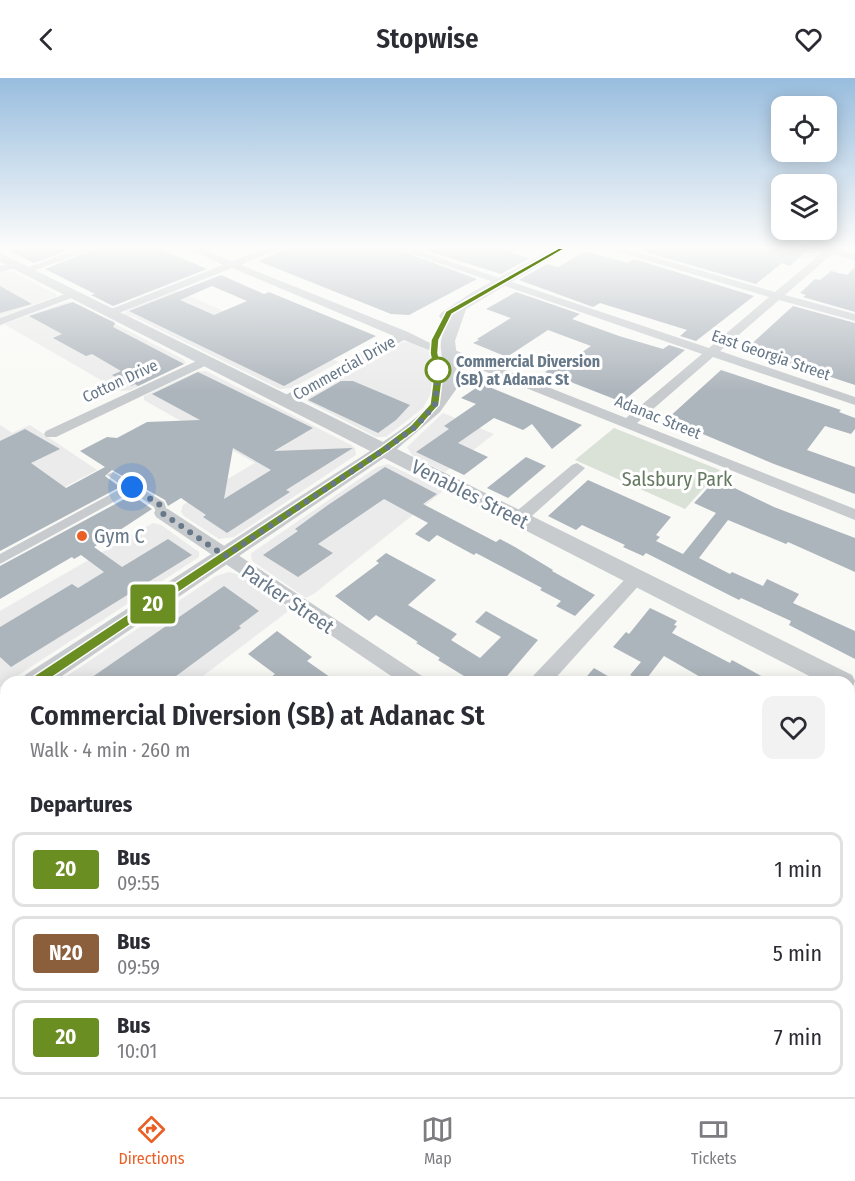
<!DOCTYPE html>
<html lang="en">
<head>
<meta charset="utf-8">
<style>
	body { margin:0; font-family:"Fira Sans Condensed",sans-serif; background:#f2f2f3; color:#2b2b33; height:100vh; display:flex; flex-direction:column; font-size:22px; white-space:nowrap }
	* { box-sizing:border-box; margin:0 }
	p { font-size:20px; color:#7c7c81 }
	.icon { flex:none; width:33px; height:33px; fill:none; stroke:currentColor; stroke-width:2; stroke-linecap:round; stroke-linejoin:round }
	.map { position:relative; flex:1; overflow:hidden }
	.panel { position:absolute; left:0px; top:598px; width:855px; height:422px; display:flex; flex-direction:column; background:#fff; border-radius:18px 18px 0 0; box-shadow:0 3px 15px #0003 }
	.panel>* { flex:none }
	.badge { padding:0 12px; border-radius:4px; font-size:21px; line-height:39px }
	.controls { position:absolute; left:771px; top:18px; display:grid; gap:12px }
	.controls a { display:grid; place-items:center; width:66px; height:66px; border-radius:12px; background:#fff; box-shadow:0 3px 15px #0003; font-size:30px }
	.you { position:absolute; width:30px; height:30px; margin:-15px; border:4px solid #fff; border-radius:50%; background:#1a73e8; box-shadow:0 0 0 9px #1a73e833 }
	.map>.badge { position:absolute; translate:-50% -50%; box-shadow:0 0 0 3px #fff }
	h2 { padding:0 30px; font-size:22px; line-height:54px }
	.round { display:grid; place-items:center; flex:none; width:63px; height:63px; border-radius:12px; background:#f2f2f3 }
	.summary { display:flex; align-items:center; justify-content:space-between; height:102px; padding:0 30px }
	h1 { font-size:28px; font-weight:600; line-height:45px }
	ul { padding:0; list-style:none }
	li { display:flex; align-items:center; gap:18px; height:75px; margin:0 12px 9px; padding:0 18px; border:3px solid #e1e1e2; border-radius:12px }
	li div { flex:1 }
	li b { display:block; font-size:22px }
	li em { font-style:normal }
	li .badge { min-width:66px; font-weight:700; text-align:center }
	header { display:flex; justify-content:space-between; align-items:center; height:78px; padding:0 30px; background:#fff; font-size:27px; font-weight:600 }
	.tabs { display:flex; justify-content:space-around; align-items:center; height:84px; border-top:2px solid #e1e1e2; background:#fff; font-size:16px; color:#7c7c81 }
	.tabs a { display:grid; justify-items:center; gap:3px }
	.tabs .current { color:#ea5f25 }
	.map>svg:first-child { display:block }
	.built { fill:#eaebea }
	.green { fill:#dae1d7 }
	.building { fill:#adb5bc; fill-rule:evenodd }
	.lines { fill:none; stroke-linecap:round; stroke-linejoin:round }
	.pedestrian { fill:#c7cbce; fill-rule:evenodd }
	.minor { fill:#c7cbce; fill-rule:evenodd }
	.tertiary { fill:#c7cbce; fill-rule:evenodd }
	.line { fill:#6b8e23; stroke:#fff; stroke-width:1.5 }
	.walk { stroke:#677889; stroke-width:6; stroke-dasharray:0 10.8 }
	.stop-dot { fill:#fff; stroke:#6b8e23; stroke-width:3 }
	.poi-dot { fill:#ea5f25; stroke:#fff; stroke-width:2 }
	.labels { text-anchor:middle; dominant-baseline:central; stroke-width:6; stroke-linejoin:round; paint-order:stroke }
	.far-street-label { font-size:16px; fill:#677889; stroke:#fff }
	.far-stop-label { font-size:16px; font-weight:bold; fill:#677889; stroke:#fff; text-anchor:start }
	.park-label { font-size:20px; fill:#667a62; stroke:#fff }
	.street-label { font-size:20px; fill:#677889; stroke:#fff }
	.poi-label { font-size:20px; fill:#677889; stroke:#fff; text-anchor:start }
</style>
</head>
<body>
<header><svg class="icon" aria-label="back" viewBox="0 0 24 24"><path d="M15 5l-7 7 7 7"/></svg>Stopwise<svg class="icon" aria-label="heart" viewBox="0 0 24 24"><path d="M12 20l-8-8c-3-5 5-10 8-4 3-6 11-1 8 4z"/></svg></header>
<div class="map">
<svg width="855" height="1019" viewBox="0 0 855 1019">
	<rect width="100%" height="100%" fill="#f9f9f6"/>
	<g class="built">
		<polygon points="11,193 56,216 57,218 0,239 0,194"/>
		<polygon points="176,212 339,284 292,310 280,311 134,239 124,237 127,232"/>
		<polygon points="69,223 100,239 114,243 115,246 183,281 186,285 131,312 120,313 4,246 0,248 0,244 4,246"/>
		<polygon points="413,263 428,270 434,295 430,317 423,330 386,359 376,359 307,323 310,317 364,286 403,264"/>
		<polygon points="206,293 351,367 355,370 356,377 234,459 219,461 184,438 181,434 183,427 255,385 144,322 144,318 196,294"/>
		<polygon points="443,335 494,356 445,394 412,377 407,369"/>
		<polygon points="0,347 12,355 30,347 97,392 0,443"/>
		<polygon points="388,386 443,413 315,515 306,520 252,483 251,476 253,474 377,389"/>
		<polygon points="153,445 161,447 199,474 199,479 0,609 0,533"/>
		<polygon points="229,494 236,496 289,530 287,534 195,604 58,604 216,498"/>
		<polygon points="0,649 6,651 6,748 0,753"/>
	</g>
	<polygon class="green" points="614,350 720,392 685,431 575,382"/>
	<g class="building">
		<polygon points="6,171 71,171 34,185"/>
		<polygon points="95,171 160,171 207,191 113,228 91,217 95,216 45,191"/>
		<polygon points="287,171 396,171 477,201 409,237 391,236 258,183"/>
		<polygon points="421,171 501,171 530,180 501,196"/>
		<polygon points="649,171 777,171 786,174 790,171 809,171 790,188 782,185 756,206 645,174"/>
		<polygon points="586,173 628,185 634,181 754,218 696,263 680,258 687,252 600,225 593,229 519,202 547,186 558,189"/>
		<polygon points="855,189 855,234 803,219 806,217 800,215 815,201 820,202 831,193 847,197"/>
		<path d="M221,197l43,19 5,-2 107,44 -92,50 -155,-75zM212,208l35,15 -33,14 -34,-15z"/>
		<polygon points="0,208 32,226 0,235"/>
		<polygon points="516,214 580,236 572,241 619,258 663,271 669,267 685,272 622,324 545,294 557,286 562,288 591,268 548,252 507,279 473,265 479,262 477,261 511,240 486,231"/>
		<polygon points="73,224 115,245 113,249 184,286 138,308 135,306 131,308 112,297 121,293 92,276 86,278 53,260 62,256 29,238"/>
		<polygon points="793,228 855,245 855,307 746,271"/>
		<polygon points="721,292 841,332 839,334 855,340 855,351 851,356 825,348 807,372 855,389 855,416 774,386 667,341"/>
		<path d="M198,294l115,56 -39,23 79,-3 -67,42 4,2 -63,41 -24,-16 3,-2 -25,-17 -13,8 -3,-6 -53,-30 -7,6 15,11 -120,64v-110l25,-12 35,20 -29,14 35,25 39,-21 -25,-16 27,-14 10,1 30,-16 53,-2 -48,-26zM233,370l38,22 -47,29z"/>
		<polygon points="341,303 353,303 410,327 396,342 378,355 308,322"/>
		<polygon points="482,306 494,311 582,347 552,371 532,346 523,352 494,340 458,365 488,379 464,397 416,374 449,351 444,348 476,326 461,320"/>
		<polygon points="526,379 546,388 508,420 487,410"/>
		<polygon points="385,389 437,416 423,426 496,464 500,461 515,469 553,492 552,493 595,517 575,538 556,528 561,523 540,512 542,510 476,475 474,477 437,457 429,464 415,456 428,445 384,421 318,466 333,475 298,499 263,477 298,453 295,451 328,427"/>
		<polygon points="716,401 774,429 855,460 855,494 788,464 786,466 728,442 699,480 730,496 732,494 763,508 767,501 799,516 793,525 855,553 855,581 789,547 791,543 741,520 739,522 646,475 643,478 623,469 625,467 582,447 576,452 548,438 588,402 671,439 656,457 660,459 656,463 683,476 716,435 694,425"/>
		<polygon points="132,417 152,431 94,469 122,489 168,461 192,477 11,589 0,579 0,549 72,506 78,510 104,494 81,477 74,481 72,479 0,521 0,488"/>
		<polygon points="386,475 436,502 408,527 457,556 451,562 480,580 501,559 475,544 486,533 538,562 502,604 458,604 464,598 438,582 440,580 416,565 418,564 376,537 369,543 335,518 379,485 376,483"/>
		<polygon points="224,508 259,533 239,548 241,550 168,604 85,604"/>
		<polygon points="650,530 677,543 674,547 677,548 672,555 730,585 732,582 772,604 709,604 664,578 644,604 630,597 641,584 613,569 626,554 629,556"/>
		<polygon points="277,553 312,579 307,583 337,604 265,604 275,596 248,576"/>
		<polygon points="594,590 618,604 582,604"/>
	</g>
	<g class="lines">
		<polygon class="pedestrian" points="113,394 164,424 168,435 166,438 158,438 154,429 132,414 0,486 0,476 124,409 107,397"/>
		<g class="minor">
			<polygon points="78,171 93,171 30,194 21,192"/>
			<polygon points="189,171 203,171 232,183 263,171 277,171 241,187 408,254 440,270 434,274 404,262 290,326 280,326 278,323 280,320 394,258 232,190 114,237 106,237 106,233 223,187"/>
			<polygon points="398,171 413,171 709,270 769,219 609,171 626,171 775,214 823,174 820,171 837,171 855,176 855,182 832,176 785,217 855,236 855,243 779,222 720,273 855,319 855,327 713,279 637,345 855,431 855,442 444,277 442,274 444,271 452,271 626,340 702,276"/>
			<polygon points="14,184 19,187 18,189 0,194 0,188"/>
			<polygon points="73,213 78,216 77,218 0,247 0,240"/>
			<polygon points="205,279 209,280 211,283 209,286 56,359 46,359 44,356 46,353"/>
			<polygon points="577,385 585,390 582,393 524,445 512,445 510,441 512,437 572,387"/>
			<polygon points="162,430 168,431 422,598 425,604 400,604 156,439 154,435 156,431"/>
			<polygon points="636,494 642,496 645,500 642,504 552,604 530,604 533,598 630,496"/>
			<polygon points="849,877 855,880 855,909 849,906"/>
			<polygon points="149,1014 181,1014 179,1019 147,1019"/>
			<polygon points="371,1014 404,1014 406,1019 373,1019"/>
		</g>
		<g class="tertiary">
			<path d="M551,171h16l-101,60 -11,32 4,32 -2,15 -17,24 -43,37 455,226 3,6 -3,8 -3,1v-8h-28l-437,-224 -331,224h-31l3,-7 345,-224 -370,-189v-9l383,189c21,-15 60,-39 60,-68 0,-27 -8,-27 6,-54l-8,-1 -2,-3 2,-3 30,-20z"/>
			<polygon points="6,612 6,636 0,638 0,614"/>
		</g>
	</g>
	<linearGradient id="sky" x2="0" y2="1"><stop stop-color="#98bdde"/><stop offset="0.54" stop-color="#fcfcfb"/><stop offset="1" stop-color="#fcfcfb" stop-opacity="0"/></linearGradient>
	<rect width="855" height="314" fill="url(#sky)"/>
	<polygon class="line" points="559,170 564,171 452,236 439,262 438,275 443,295 439,327 418,351 387,374 39,608 29,608 27,604 29,601 380,370 411,347 430,326 434,295 430,275 431,262 446,233"/>
	<g class="lines">
		<polyline class="walk" points="132,409 160,427 162,435 225,478 384,372 415,349 435,327 438,292"/>
	</g>
	<circle class="stop-dot" cx="438" cy="292" r="12"/>
	<circle class="poi-dot" cx="82" cy="458" r="6"/>
	<g class="labels">
		<g class="far-street-label">
			<text transform="translate(771 277) rotate(19)">East Georgia Street</text>
			<text transform="translate(344 290) rotate(-29)">Commercial Drive</text>
			<text transform="translate(120 303) rotate(-25)">Cotton Drive</text>
			<text transform="translate(658 339) rotate(22)">Adanac Street</text>
		</g>
		<g class="far-stop-label">
			<text x="456" y="283">Commercial Diversion<tspan x="456" dy="18">(SB) at Adanac St</tspan></text>
		</g>
		<g class="park-label">
			<text x="677" y="401">Salsbury Park</text>
		</g>
		<g class="street-label">
			<text transform="translate(470 416) rotate(27)">Venables Street</text>
			<text transform="translate(288 521) rotate(34)">Parker Street</text>
		</g>
		<g class="poi-label">
			<text x="94" y="458">Gym C</text>
		</g>
	</g>
</svg>
<div class="controls">
<a><svg class="icon" aria-label="locate" viewBox="0 0 24 24"><circle cx="12" cy="12" r="6"/><path d="M12 2v4M12 18v4M2 12h4M18 12h4"/></svg></a>
<a><svg class="icon" aria-label="layers" viewBox="0 0 24 24"><path d="M12 4l9 5-9 5-9-5zM3 14l9 5 9-5"/></svg></a>
</div>
<div class="you" style="left:132px;top:409px"></div>
<b class="badge" style="left:153px;top:526px;background:#6b8e23;color:#fff">20</b>
<section class="panel">
<div class="summary"><div><h1>Commercial Diversion (SB) at Adanac St</h1><p>Walk · 4 min · 260 m</p></div><a class="round"><svg class="icon" aria-label="heart" viewBox="0 0 24 24"><path d="M12 20l-8-8c-3-5 5-10 8-4 3-6 11-1 8 4z"/></svg></a></div>
<h2>Departures</h2>
<ul>
<li><span class="badge" style="background:#6b8e23;color:#fff">20</span><div><b>Bus</b><p>09:55</p></div><em>1 min</em></li>
<li><span class="badge" style="background:#8b5e3c;color:#fff">N20</span><div><b>Bus</b><p>09:59</p></div><em>5 min</em></li>
<li><span class="badge" style="background:#6b8e23;color:#fff">20</span><div><b>Bus</b><p>10:01</p></div><em>7 min</em></li>
</ul>
</section>
</div>
<nav class="tabs">
<a class="current"><svg class="icon" aria-label="directions" viewBox="0 0 24 24"><path d="M12 3l9 9-9 9-9-9zM9 14v-3h6M13 9l2 2-2 2"/></svg>Directions</a>
<a><svg class="icon" aria-label="map" viewBox="0 0 24 24"><path d="M3 6l6-2 6 2 6-2v14l-6 2-6-2-6 2zM9 4v14M15 6v14"/></svg>Map</a>
<a><svg class="icon" aria-label="tickets" viewBox="0 0 24 24"><path d="M3 7h18v10H3zM15 7v10"/></svg>Tickets</a>
</nav>
</body>
</html>
